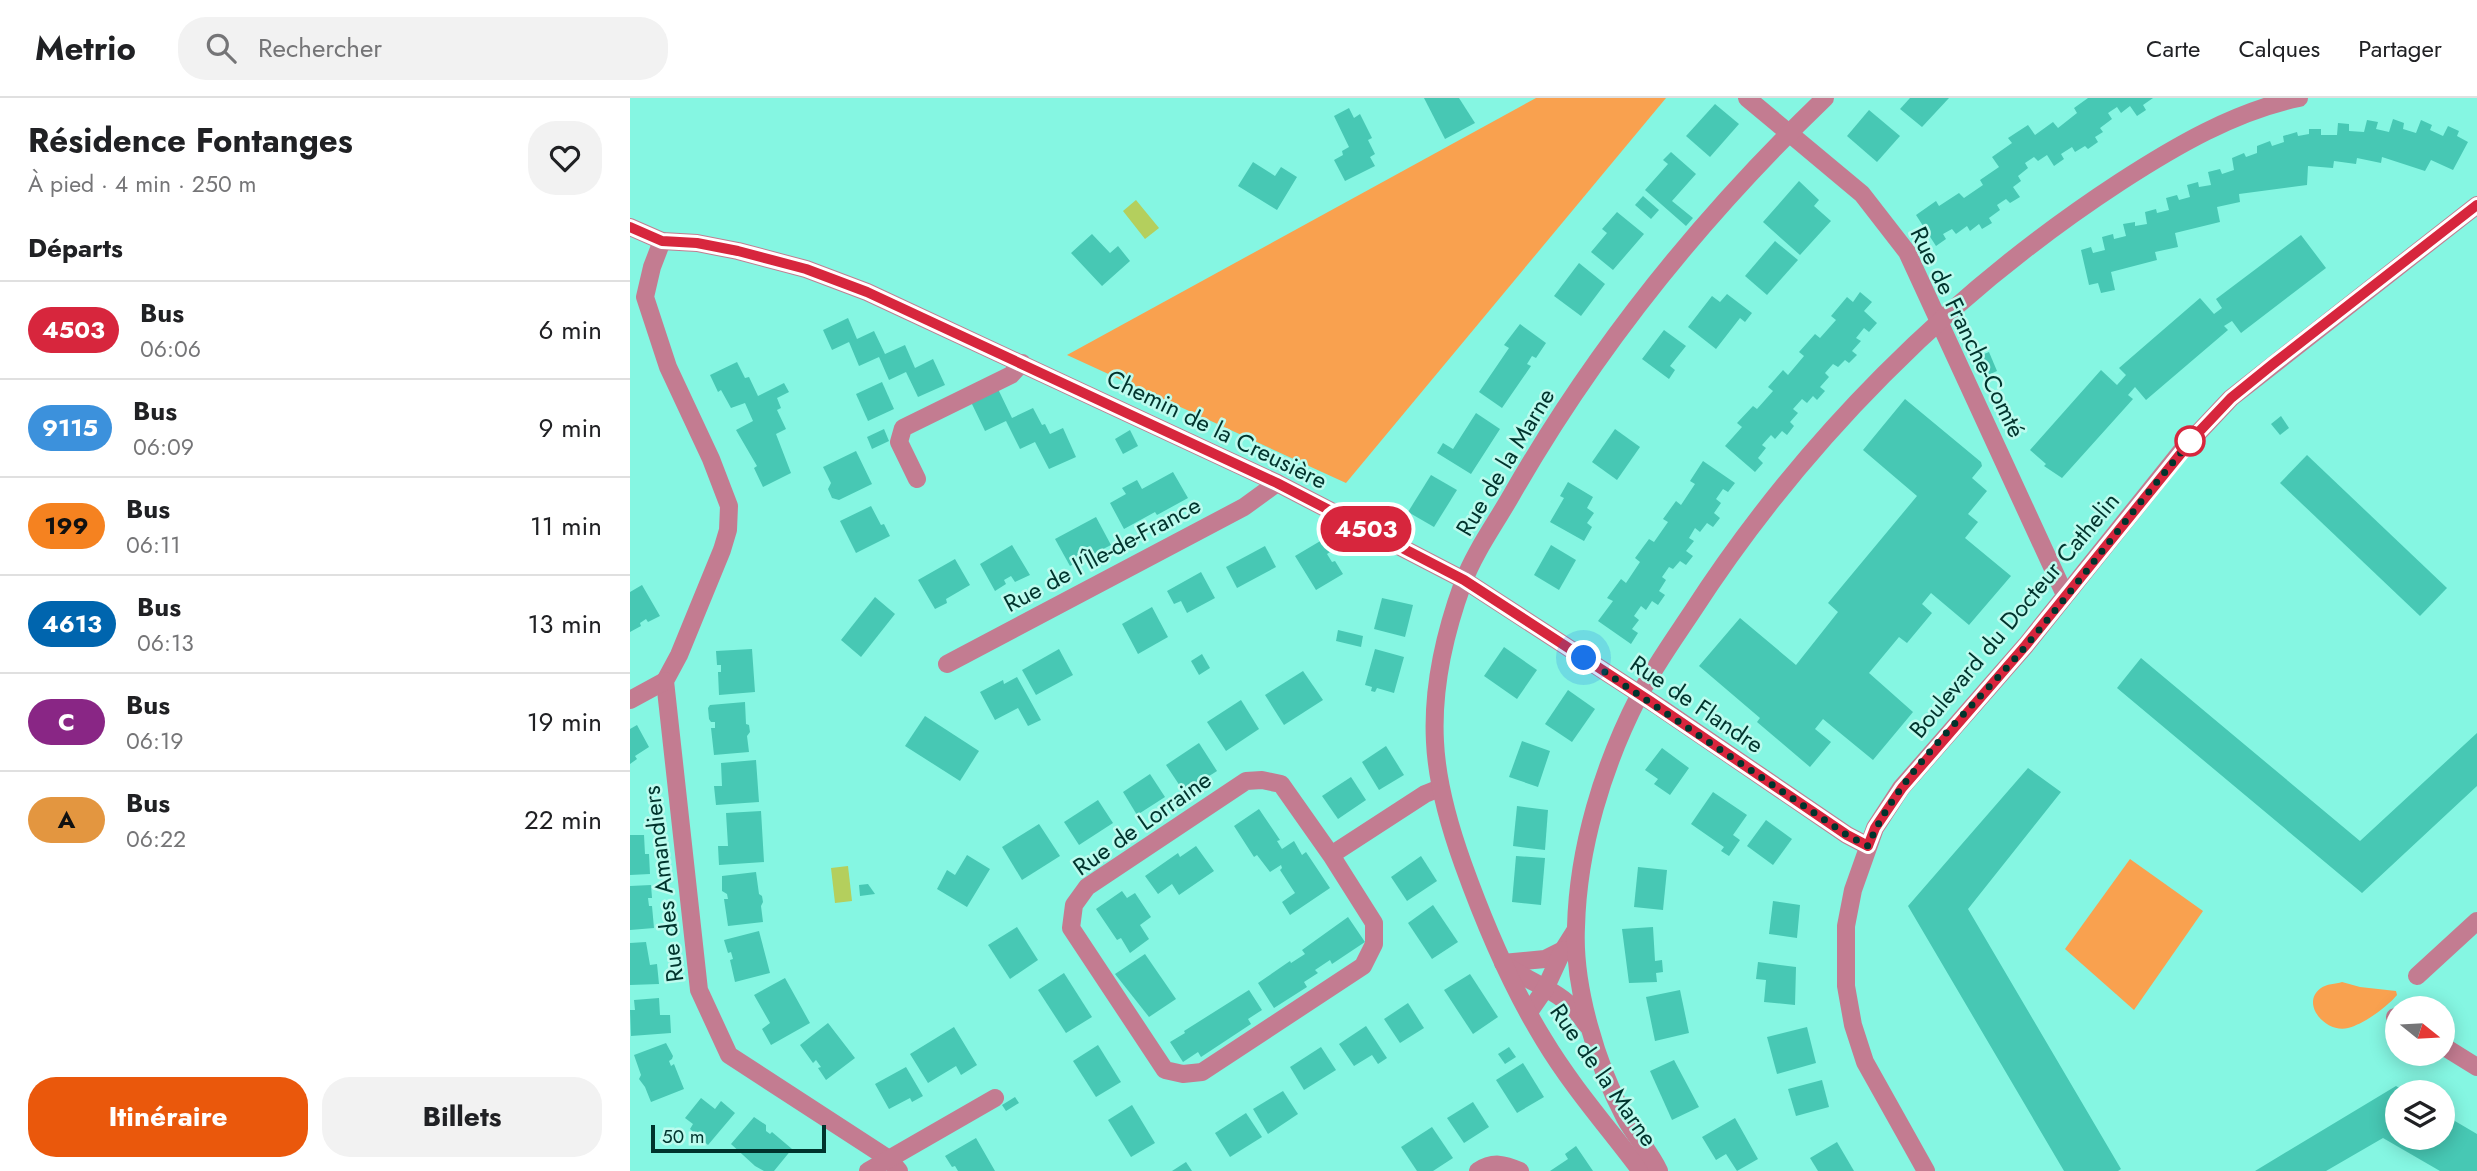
<!DOCTYPE html>
<html lang="fr">
<head>
<meta charset="utf-8">
<style>
	body { margin:0; font-family:Jost,sans-serif; background:#f2f2f2; color:#202124; height:100vh; display:flex; flex-direction:column; font-size:26px; white-space:nowrap }
	* { box-sizing:border-box; margin:0 }
	p { font-size:23px; color:#757577 }
	.icon { flex:none; width:38px; height:38px; fill:none; stroke:currentColor; stroke-width:2; stroke-linecap:round; stroke-linejoin:round }
	.map { position:relative; flex:1; overflow:hidden }
	.details { display:flex; flex-direction:column; background:#fff; width:630px }
	.details>* { flex:none }
	.badge { padding:0 14px; border-radius:23px; font-size:24px; line-height:46px }
	.needle { width:46px; rotate:108deg }
	.tools { position:absolute; left:1755px; top:898px; display:grid; gap:14px }
	.tools a { display:grid; place-items:center; width:70px; height:70px; border-radius:50%; background:#fff; box-shadow:0 4px 18px #0003; font-size:35px }
	.scale { position:absolute; left:21px; bottom:18px; width:175px; box-sizing:border-box; padding-left:7px; border:4px solid #00342d; border-top:0; font-size:19px; line-height:24px; white-space:nowrap; color:#00342d; -webkit-text-stroke:5px #bcfbee; paint-order:stroke }
	.you { position:absolute; width:35px; height:35px; margin:-18px; border:5px solid #fff; border-radius:50%; background:#1a73e8; box-shadow:0 0 0 10px #1a73e833 }
	.map>.badge { position:absolute; translate:-50% -50%; box-shadow:0 0 0 4px #fff }
	h2 { padding:0 28px; font-size:26px; line-height:63px }
	.round { display:grid; place-items:center; flex:none; width:74px; height:74px; border-radius:28px; background:#f2f2f2 }
	.head { display:flex; align-items:center; justify-content:space-between; height:119px; padding:0 28px }
	h1 { font-size:33px; font-weight:700; line-height:52px }
	.action { display:flex; gap:14px; margin-top:auto; padding:14px 28px }
	.action a { flex:1; height:80px; border-radius:28px; background:#ea580c; color:#fff; font-size:28px; font-weight:700; line-height:80px; text-align:center }
	.action a+a { background:#f2f2f2; color:#202124 }
	ul { padding:0; list-style:none }
	li { display:flex; align-items:center; gap:21px; height:98px; padding:0 28px; border-top:2px solid #e0e0e0 }
	li div { flex:1 }
	li b { display:block; font-size:26px }
	li em { font-style:normal }
	li .badge { min-width:77px; font-weight:700; text-align:center }
	header { display:flex; align-items:center; gap:42px; box-sizing:border-box; height:98px; padding:0 35px; background:#fff; border-bottom:2px solid #e0e0e0 }
	header strong { font-size:33px }
	nav { display:flex; gap:38px; margin-inline-start:auto; font-size:24px }
	.search { width:490px; height:63px; background:#f2f2f2; display:flex; align-items:center; gap:18px; box-sizing:border-box; padding:0 24px; border-radius:28px; color:#757577; font-size:26px }
	main { display:flex; flex:1; min-height:0 }
	.map>svg:first-child { display:block }
	.green { fill:#f9a14f }
	.water { fill:#b4cf5d }
	.building { fill:#47c8b4 }
	.lines { fill:none; stroke-linecap:round; stroke-linejoin:round }
	.street { stroke:#c37c91; stroke-width:18 }
	.line-casing { stroke:#fff; stroke-width:16 }
	.line { stroke:#d7263d; stroke-width:10 }
	.walk { stroke:#00342d; stroke-width:7; stroke-dasharray:0 12.6 }
	.stop-dot { fill:#fff; stroke:#d7263d; stroke-width:3.5 }
	.labels { text-anchor:middle; dominant-baseline:central; stroke-width:5; stroke-linejoin:round; paint-order:stroke }
	.street-label { font-size:24px; fill:#00342d; stroke:#bcfbee }
</style>
</head>
<body>
<header>
<strong>Metrio</strong>
<div class="search"><svg class="icon" aria-label="search" viewBox="0 0 24 24"><circle cx="10" cy="10" r="6"/><path d="M15 15l6 6"/></svg>Rechercher</div>
<nav><a>Carte</a><a>Calques</a><a>Partager</a></nav>
</header>
<main>
<section class="details">
<div class="head"><div><h1>Résidence Fontanges</h1><p>À pied · 4 min · 250 m</p></div><a class="round"><svg class="icon" aria-label="heart" viewBox="0 0 24 24"><path d="M12 20l-8-8c-3-5 5-10 8-4 3-6 11-1 8 4z"/></svg></a></div>
<h2>Départs</h2>
<ul>
<li><span class="badge" style="background:#d7263d;color:#fff">4503</span><div><b>Bus</b><p>06:06</p></div><em>6 min</em></li>
<li><span class="badge" style="background:#3c91dc;color:#fff">9115</span><div><b>Bus</b><p>06:09</p></div><em>9 min</em></li>
<li><span class="badge" style="background:#f58220;color:#111">199</span><div><b>Bus</b><p>06:11</p></div><em>11 min</em></li>
<li><span class="badge" style="background:#0065ae;color:#fff">4613</span><div><b>Bus</b><p>06:13</p></div><em>13 min</em></li>
<li><span class="badge" style="background:#892685;color:#fff">C</span><div><b>Bus</b><p>06:19</p></div><em>19 min</em></li>
<li><span class="badge" style="background:#e39640;color:#111">A</span><div><b>Bus</b><p>06:22</p></div><em>22 min</em></li>
</ul>
<div class="action"><a>Itinéraire</a><a>Billets</a></div>
</section>
<div class="map">
<svg width="1847" height="1073" viewBox="0 0 1847 1073">
	<rect width="100%" height="100%" fill="#85f6e2"/>
	<g class="green">
		<polygon points="906,0 1036,0 716,385 437,257"/>
		<polygon points="1500,761 1573,813 1504,912 1435,851"/>
		<path d="M1712,884l18,5 36,4 1,4c-10,12 -33,29 -49,33 -21,6 -49,-24 -27,-40 5,-4 15,-4 21,-6z"/>
	</g>
	<g class="water">
		<polygon points="506,102 529,130 515,141 493,113"/>
		<polygon points="218,768 222,803 205,805 201,770"/>
	</g>
	<g class="building">
		<polygon points="794,0 829,0 845,25 815,41"/>
		<polygon points="1280,0 1319,0 1292,29 1270,11"/>
		<polygon points="1458,0 1523,0 1513,7 1516,12 1507,18 1500,8 1491,15 1487,9 1478,15 1482,21 1470,30 1473,34 1465,39 1468,44 1458,51 1455,48 1445,54 1442,49 1431,56 1434,61 1424,68 1417,57 1408,63 1404,59 1395,65 1398,70 1388,78 1391,83 1383,89 1390,99 1380,105 1376,101 1367,107 1370,112 1359,120 1362,125 1352,131 1349,126 1340,133 1337,128 1326,136 1322,131 1313,136 1316,141 1306,148 1286,117 1306,103 1309,108 1329,95 1334,100 1353,87 1350,82 1369,69 1362,59 1382,45 1378,40 1398,27 1405,37 1423,24 1428,30 1447,15 1444,10"/>
		<polygon points="1085,6 1109,26 1080,59 1056,38"/>
		<polygon points="719,10 724,20 730,16 742,40 738,42 745,56 740,59 745,68 715,83 704,62 713,57 712,53 719,49 704,18"/>
		<polygon points="1239,12 1270,38 1247,64 1217,38"/>
		<polygon points="1763,21 1774,25 1773,31 1786,35 1791,22 1802,27 1800,32 1813,38 1818,28 1829,33 1827,38 1838,44 1823,72 1801,62 1795,73 1752,59 1751,65 1727,60 1726,66 1704,63 1703,70 1678,68 1677,87 1609,96 1610,104 1587,109 1590,124 1545,135 1548,149 1525,154 1527,162 1481,174 1485,192 1471,195 1468,185 1459,187 1451,152 1461,149 1463,155 1475,152 1472,139 1483,136 1484,141 1496,138 1493,126 1505,124 1505,128 1517,126 1515,114 1526,111 1527,115 1539,112 1536,100 1547,97 1549,102 1560,99 1557,87 1568,84 1569,89 1581,87 1578,74 1590,71 1592,76 1604,72 1602,60 1614,55 1616,59 1627,55 1627,48 1640,43 1642,48 1654,44 1653,38 1667,34 1668,38 1679,36 1679,31 1691,31 1691,37 1707,37 1708,25 1719,26 1719,33 1734,34 1737,22 1748,24 1746,31 1759,34"/>
		<polygon points="1041,54 1066,76 1042,103 1063,120 1056,128 1015,92 1038,66 1033,62"/>
		<polygon points="623,64 645,78 651,69 667,79 647,112 608,88"/>
		<polygon points="1169,83 1189,102 1184,108 1201,123 1170,157 1133,124"/>
		<polygon points="1013,98 1029,112 1021,121 1005,107"/>
		<polygon points="987,114 1014,136 983,172 961,154 977,135 972,131"/>
		<polygon points="462,136 480,155 488,148 500,163 472,188 441,155"/>
		<polygon points="1671,137 1696,170 1611,235 1602,223 1594,228 1598,232 1516,302 1505,289 1498,297 1503,301 1432,380 1414,368 1416,366 1400,352 1471,272 1487,287 1496,277 1489,270 1570,200 1584,216 1592,210 1586,201"/>
		<polygon points="1145,143 1168,162 1137,197 1115,178"/>
		<polygon points="949,165 975,186 951,218 924,198"/>
		<polygon points="1230,194 1242,204 1234,213 1247,225 1239,234 1234,230 1226,240 1231,243 1222,253 1227,257 1219,265 1215,262 1208,269 1203,266 1195,275 1199,279 1190,289 1195,293 1187,302 1183,298 1177,305 1172,301 1163,311 1168,315 1160,324 1164,328 1157,337 1152,333 1145,341 1141,337 1132,347 1136,350 1128,360 1133,365 1125,374 1095,348 1112,329 1107,325 1123,308 1127,311 1143,293 1138,289 1153,272 1158,277 1174,258 1169,254 1185,236 1190,240 1206,222 1201,218 1217,199 1223,204"/>
		<polygon points="1097,196 1122,215 1115,224 1110,220 1086,251 1058,229 1082,198 1090,204"/>
		<polygon points="218,220 227,241 244,233 255,256 275,247 285,270 303,261 315,287 288,299 276,274 259,282 249,259 229,268 219,244 202,252 193,232"/>
		<polygon points="890,226 916,245 906,260 902,258 897,266 901,268 872,310 849,294 879,250 874,247"/>
		<polygon points="1034,232 1056,248 1040,268 1045,272 1039,281 1012,261"/>
		<polygon points="1359,254 1367,273 1358,277 1349,258"/>
		<polygon points="107,264 115,280 119,279 128,298 154,285 159,294 147,300 151,310 147,312 156,331 146,336 161,375 133,389 124,370 127,368 106,332 123,323 115,305 101,310 91,292 88,294 80,277"/>
		<polygon points="252,284 264,311 238,323 226,296"/>
		<polygon points="368,291 382,320 403,310 412,327 415,326 420,336 433,330 446,359 419,371 405,344 390,351 376,323 355,333 341,304"/>
		<polygon points="1275,301 1351,364 1352,368 1342,380 1357,393 1338,416 1348,424 1335,440 1381,478 1339,527 1301,495 1292,506 1302,515 1277,545 1269,539 1239,575 1283,614 1243,662 1193,621 1185,631 1201,644 1180,669 1127,624 1130,620 1069,568 1110,520 1166,567 1208,514 1198,505 1287,398 1233,352"/>
		<polygon points="846,315 870,331 841,376 807,355 813,345 823,351"/>
		<polygon points="1651,318 1659,330 1650,337 1641,326"/>
		<polygon points="254,331 259,343 242,351 237,339"/>
		<polygon points="985,331 1010,349 987,382 962,364"/>
		<polygon points="500,332 508,348 493,356 485,341"/>
		<polygon points="226,353 242,386 209,402 202,400 198,391 201,385 193,369"/>
		<polygon points="1677,357 1817,490 1790,518 1650,385"/>
		<polygon points="1073,363 1105,385 1098,394 1093,391 1086,401 1091,405 1084,415 1090,420 1083,429 1077,425 1070,434 1065,430 1059,440 1064,443 1056,453 1063,458 1056,467 1050,463 1043,471 1039,469 1032,479 1036,482 1029,493 1035,497 1028,507 1022,503 1016,512 1011,508 1004,518 1009,522 1002,531 1008,535 1001,546 968,523 983,503 977,500 991,481 996,485 1010,464 1005,460 1019,441 1024,444 1038,424 1033,421 1046,403 1051,407 1065,386 1060,383"/>
		<polygon points="543,374 558,400 527,417 525,414 494,431 480,405 496,396 492,390 507,382 512,391"/>
		<polygon points="801,377 827,392 804,429 778,414"/>
		<polygon points="938,384 963,399 957,410 964,415 957,425 962,429 954,443 920,424 934,400 930,398"/>
		<polygon points="241,408 251,427 254,426 260,438 226,455 210,423"/>
		<polygon points="466,419 481,447 440,468 425,441"/>
		<polygon points="692,442 700,454 697,456 702,464 705,463 713,476 686,492 665,458"/>
		<polygon points="382,447 400,477 385,484 381,478 374,482 376,486 365,493 350,466"/>
		<polygon points="921,447 946,462 929,492 904,477"/>
		<polygon points="635,448 646,469 607,490 596,469"/>
		<polygon points="325,461 340,487 316,501 317,505 305,511 288,482"/>
		<polygon points="571,474 585,500 557,515 551,503 544,506 537,493"/>
		<polygon points="12,487 30,518 18,524 16,521 10,525 11,528 0,534 0,494"/>
		<polygon points="245,499 265,516 231,559 211,542"/>
		<polygon points="752,500 783,507 775,539 744,531"/>
		<polygon points="522,509 538,539 508,556 492,526"/>
		<polygon points="708,532 733,538 731,549 706,543"/>
		<polygon points="874,549 907,572 887,601 854,578"/>
		<polygon points="122,551 125,594 89,597 88,574 91,574 91,567 87,567 86,553"/>
		<polygon points="429,551 443,577 406,597 392,572"/>
		<polygon points="745,551 774,559 764,595 747,590 745,594 741,593 742,589 735,587"/>
		<polygon points="572,556 580,570 569,577 561,563"/>
		<polygon points="1511,560 1730,743 1847,635 1847,688 1732,795 1487,590"/>
		<polygon points="673,573 693,602 654,627 635,597"/>
		<polygon points="387,579 411,622 398,628 388,610 365,622 350,594 373,582 374,586"/>
		<polygon points="938,592 965,611 942,644 915,626"/>
		<polygon points="611,602 629,631 596,653 577,624"/>
		<polygon points="115,604 116,626 119,627 120,634 117,638 119,654 84,657 81,630 85,630 85,624 81,624 79,621 78,610 80,607"/>
		<polygon points="295,618 349,653 330,683 275,648"/>
		<polygon points="7,627 19,649 5,658 7,661 0,666 0,631"/>
		<polygon points="892,643 920,653 908,689 879,679"/>
		<polygon points="569,645 587,673 554,694 536,667"/>
		<polygon points="756,648 774,677 749,692 732,664"/>
		<polygon points="1032,650 1059,670 1040,697 1024,686 1028,681 1015,672"/>
		<polygon points="126,662 129,704 86,707 84,688 92,688 91,665"/>
		<polygon points="1398,670 1431,694 1338,811 1491,1071 1488,1073 1434,1073 1278,808"/>
		<polygon points="520,676 535,699 507,717 493,694"/>
		<polygon points="721,679 736,702 708,721 692,698"/>
		<polygon points="1083,694 1117,717 1103,737 1110,742 1099,758 1091,753 1094,749 1061,726"/>
		<polygon points="468,702 483,725 449,747 434,724"/>
		<polygon points="887,708 918,712 915,752 883,748"/>
		<polygon points="629,711 650,742 647,743 652,751 664,743 672,757 676,754 700,790 660,817 652,804 665,795 650,772 652,770 651,767 640,774 627,757 624,759 604,728"/>
		<polygon points="131,713 134,764 89,767 88,748 98,748 96,715"/>
		<polygon points="1136,722 1162,741 1143,767 1117,748"/>
		<polygon points="409,726 430,758 392,782 372,749"/>
		<polygon points="0,737 14,737 15,756 19,756 20,776 0,777"/>
		<polygon points="566,748 584,773 549,797 542,786 528,796 515,778 548,755 550,759"/>
		<polygon points="337,757 360,771 337,809 307,791 317,772 325,777"/>
		<polygon points="791,758 807,783 777,803 761,779"/>
		<polygon points="886,758 915,760 911,807 882,804"/>
		<polygon points="1008,769 1037,772 1033,812 1004,809"/>
		<polygon points="126,774 129,796 132,798 133,804 131,808 133,824 98,828 94,801 98,801 97,796 92,793 92,778"/>
		<polygon points="238,786 245,796 230,798 229,787"/>
		<polygon points="21,787 22,800 18,800 19,808 22,808 24,830 0,832 0,788"/>
		<polygon points="492,793 497,800 505,795 521,819 510,827 519,841 500,855 491,840 487,842 466,811"/>
		<polygon points="1143,803 1170,807 1167,840 1139,836"/>
		<polygon points="803,807 828,844 802,861 778,825"/>
		<polygon points="718,819 735,844 702,866 700,862 685,872 688,875 674,884 677,889 644,910 628,885 660,863 661,865 675,856 672,852"/>
		<polygon points="387,829 408,862 380,881 358,847"/>
		<polygon points="1023,829 1025,863 1032,862 1033,874 1026,875 1027,884 999,885 992,831"/>
		<polygon points="129,833 140,875 105,884 100,862 103,861 101,854 98,855 94,842"/>
		<polygon points="16,844 20,867 27,866 29,886 0,887 0,845"/>
		<polygon points="515,856 546,901 519,919 485,876"/>
		<polygon points="1128,864 1166,869 1165,907 1134,904 1136,882 1126,881"/>
		<polygon points="434,875 462,919 436,935 408,892"/>
		<polygon points="840,876 868,919 843,936 814,892"/>
		<polygon points="155,880 180,925 141,947 132,931 140,925 124,897"/>
		<polygon points="619,892 632,912 618,921 621,926 571,959 568,954 553,964 540,944 555,935 554,933"/>
		<polygon points="1050,892 1059,935 1025,943 1016,899"/>
		<polygon points="29,900 30,917 40,917 41,935 1,938 0,912 5,912 4,902"/>
		<polygon points="778,905 794,930 770,945 754,921"/>
		<polygon points="198,925 225,960 196,982 188,970 191,969 186,962 183,965 170,947"/>
		<polygon points="736,928 757,960 748,966 742,957 724,968 709,946"/>
		<polygon points="324,929 347,967 331,977 326,968 298,985 280,956"/>
		<polygon points="1177,929 1186,965 1147,976 1137,939"/>
		<polygon points="36,945 43,958 42,961 39,963 41,968 44,966 54,991 21,1004 15,989 9,981 11,977 4,957"/>
		<polygon points="468,947 491,984 466,999 443,963"/>
		<polygon points="691,949 706,972 674,992 660,969"/>
		<polygon points="879,949 886,959 875,966 868,956"/>
		<polygon points="1044,962 1069,1009 1042,1022 1020,973"/>
		<polygon points="893,965 914,999 887,1015 866,982"/>
		<polygon points="276,969 293,998 282,1004 280,1000 259,1011 245,986"/>
		<polygon points="1192,982 1199,1009 1166,1018 1158,991"/>
		<polygon points="1766,988 1776,994 1768,994 1768,1040 1813,1040 1813,1016 1847,1036 1847,1073 1810,1073 1753,1040 1696,1073 1625,1073"/>
		<polygon points="653,993 668,1016 638,1036 623,1011"/>
		<polygon points="385,999 389,1005 376,1013 372,1007"/>
		<polygon points="71,1000 85,1011 91,1003 105,1015 78,1047 60,1031 63,1026 55,1020"/>
		<polygon points="843,1004 859,1029 834,1045 817,1020"/>
		<polygon points="502,1007 525,1045 501,1059 478,1022"/>
		<polygon points="616,1015 632,1039 600,1059 585,1035"/>
		<polygon points="124,1019 136,1027 136,1033 140,1036 142,1034 162,1051 144,1073 134,1073 125,1068 101,1046"/>
		<polygon points="1105,1020 1128,1061 1107,1073 1096,1056 1086,1062 1072,1039"/>
		<polygon points="802,1029 823,1060 803,1073 787,1073 771,1049"/>
		<polygon points="346,1040 365,1073 328,1073 325,1068 322,1069 315,1058"/>
		<polygon points="1207,1044 1224,1073 1188,1073 1180,1060"/>
		<polygon points="946,1048 963,1073 920,1073 938,1061 935,1056"/>
		<polygon points="556,1064 562,1073 542,1073"/>
	</g>
	<g class="lines">
		<g class="street">
			<polyline points="1117,0 1232,96 1277,154 1435,497"/>
			<polyline points="0,129 32,143 67,145 108,153 176,171 237,194 647,385 834,482 1031,610 1217,737 1238,748"/>
			<polyline points="32,143 22,169 15,199 38,269 81,361 99,408 98,432 92,452 49,557 35,583 69,892 99,957 259,1061 269,1073"/>
			<polyline points="287,381 269,344 273,330 381,277 392,265"/>
			<polyline points="317,566 614,409 647,385"/>
			<polyline points="0,602 35,583"/>
			<polyline points="701,757 651,686 632,682 616,683 457,789 444,807 441,830 535,972 553,976 572,974 733,868 744,846 744,825 701,757 795,696 810,690"/>
			<polyline points="873,865 915,861 933,852 945,833"/>
			<path d="M876,867c31,23 58,25 80,59"/>
			<polyline points="1787,878 1847,823"/>
			<polyline points="899,914 915,891 933,852"/>
			<polyline points="1765,919 1768,921"/>
			<polyline points="1813,948 1847,969"/>
			<polyline points="238,1073 365,1000"/>
			<path d="M848,1073c15,-10 26,-7 42,0"/>
			<path d="M1017,1073l-10,-5c-31,-41 -66,-81 -93,-126 -34,-55 -59,-115 -81,-176 -14,-39 -26,-80 -28,-122 -3,-55 9,-107 28,-159 11,-30 32,-59 48,-87 84,-147 192,-281 314,-398"/>
			<path d="M1029,1073c-9,-20 -24,-34 -34,-53 -28,-53 -52,-131 -49,-191 2,-79 27,-161 63,-231 15,-29 35,-57 53,-84 110,-170 258,-319 428,-430 54,-35 115,-71 179,-84"/>
			<polyline points="1296,1073 1235,964 1223,927 1216,888 1216,828 1223,792 1245,730 1271,690 1396,547 1552,352 1601,300 1847,107"/>
		</g>
	</g>
	<g class="lines">
		<defs>
			<polyline id="line" points="0,129 32,143 67,145 108,153 176,171 237,194 647,385 834,482 1020,603 1217,737 1238,748 1245,730 1272,690 1396,547 1565,338 1601,300 1643,266 1847,107"/>
		</defs>
		<use href="#line" class="line-casing"/>
		<use href="#line" class="line"/>
		<path class="walk" d="M954,560l263,177 21,11c30,-73 106,-139 157,-199 58,-69 111,-142 170,-211l-5,5"/>
	</g>
	<circle class="stop-dot" cx="1560" cy="343" r="14"/>
	<g class="labels">
		<g class="street-label">
			<text transform="translate(1338 234) rotate(64)">Rue de Franche-Comté</text>
			<text transform="translate(587 331) rotate(26)">Chemin de la Creusière</text>
			<text transform="translate(875 364) rotate(-59)">Rue de la Marne</text>
			<text transform="translate(472 456) rotate(-28)">Rue de l'Île-de-France</text>
			<text transform="translate(1384 517) rotate(-50)">Boulevard du Docteur Cathelin</text>
			<text transform="translate(1067 606) rotate(34)">Rue de Flandre</text>
			<text transform="translate(512 725) rotate(-35)">Rue de Lorraine</text>
			<text transform="translate(33 786) rotate(-97)">Rue des Amandiers</text>
			<text transform="translate(974 977) rotate(55)">Rue de la Marne</text>
		</g>
	</g>
</svg>
<div class="tools">
<a><svg class="needle" viewBox="-14 -14 28 28"><path d="M0-13l5 13h-10z" fill="#e53935"/><path d="M0 13l5-13h-10z" fill="#757577"/></svg></a>
<a><svg class="icon" aria-label="layers" viewBox="0 0 24 24"><path d="M12 4l9 5-9 5-9-5zM3 14l9 5 9-5"/></svg></a>
</div>
<div class="scale">50 m</div>
<div class="you" style="left:954px;top:560px"></div>
<b class="badge" style="left:736px;top:431px;background:#d7263d;color:#fff">4503</b>
</div>
</main>
</body>
</html>
